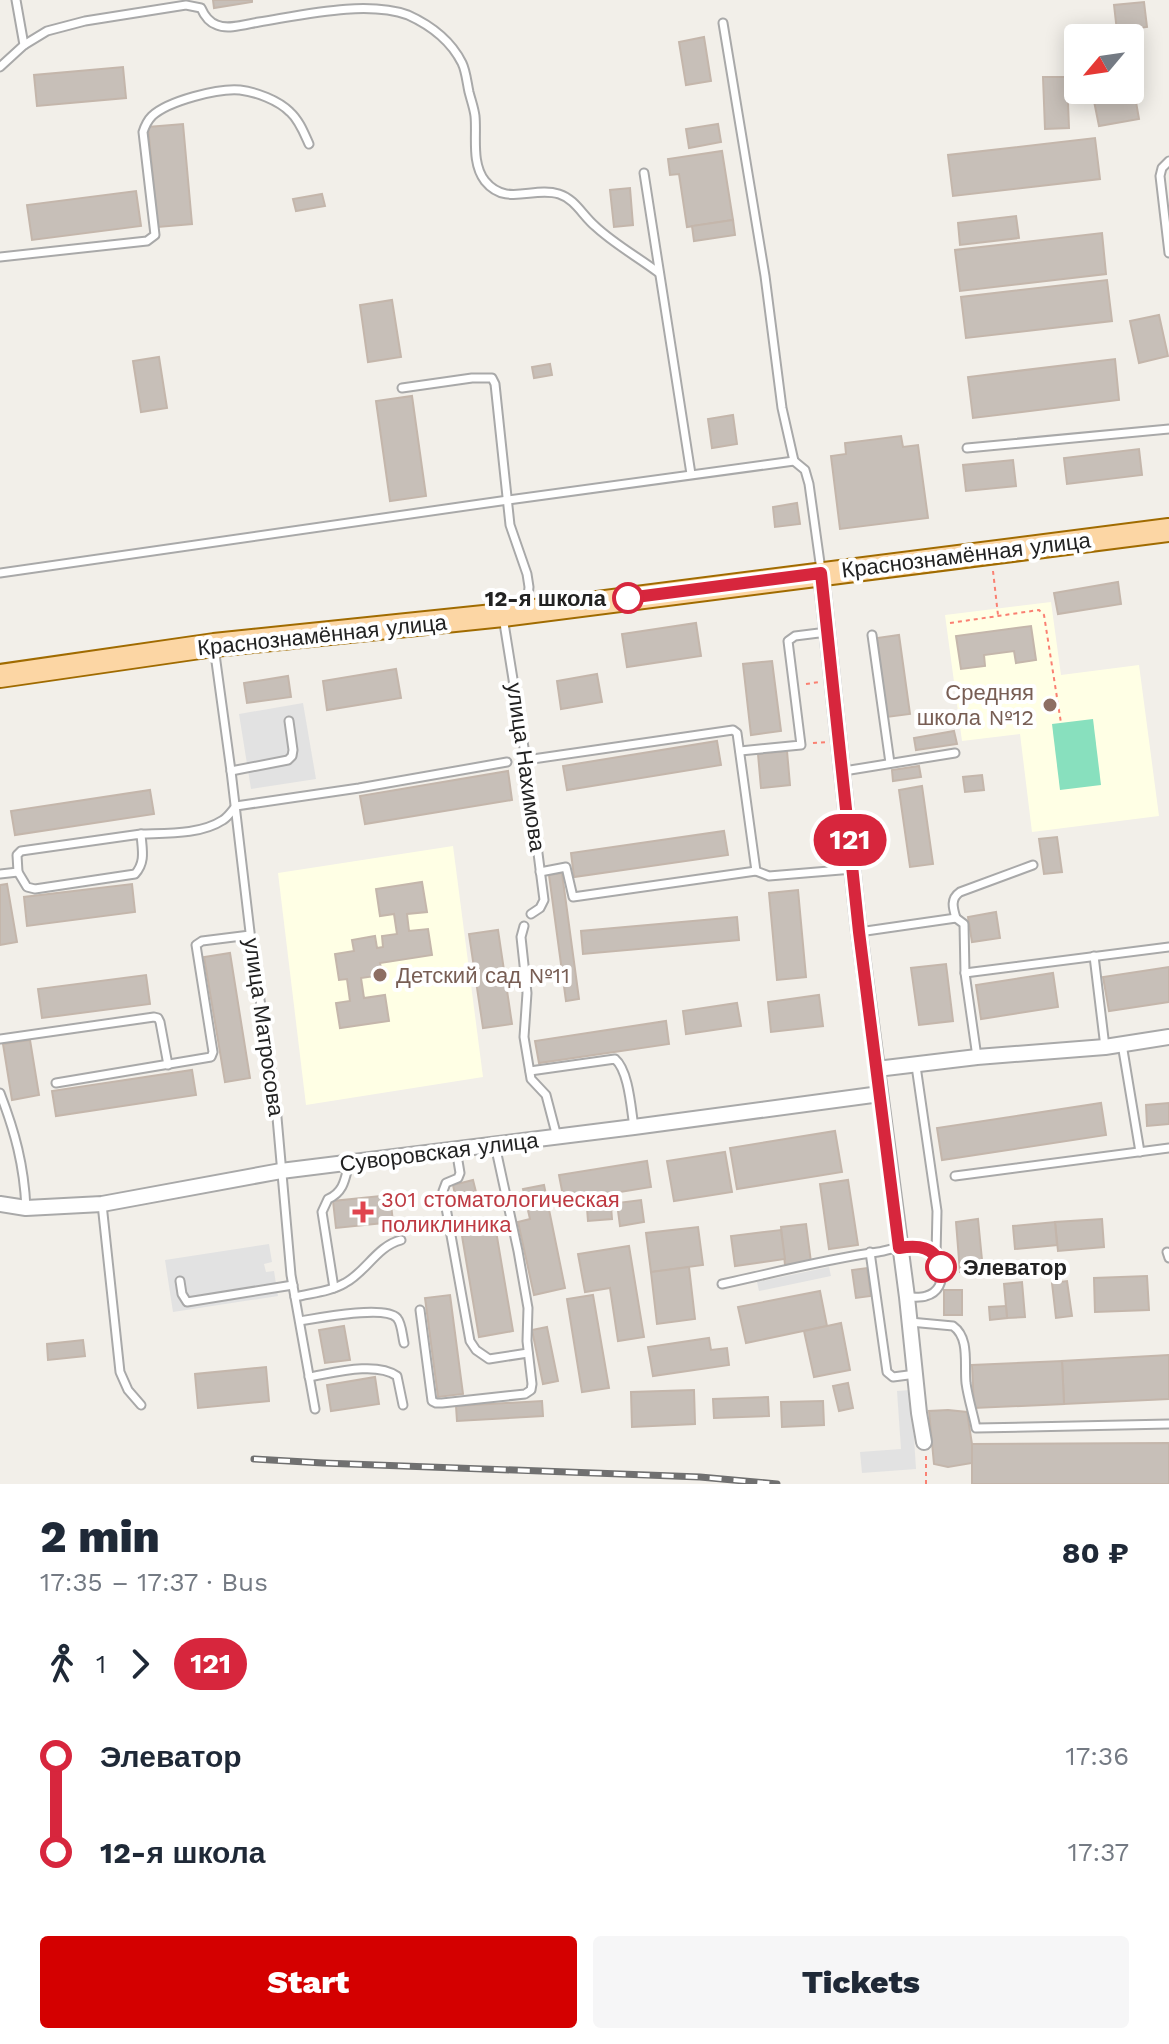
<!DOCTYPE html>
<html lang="en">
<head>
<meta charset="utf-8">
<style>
	body { margin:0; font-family:"Work Sans",sans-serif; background:#f6f6f7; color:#1f2937; height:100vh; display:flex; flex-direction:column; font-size:30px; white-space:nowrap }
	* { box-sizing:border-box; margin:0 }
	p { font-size:26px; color:#747a83 }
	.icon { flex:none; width:44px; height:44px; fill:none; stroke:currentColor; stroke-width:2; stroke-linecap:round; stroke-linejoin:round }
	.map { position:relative; height:1484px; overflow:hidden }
	.side { display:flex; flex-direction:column; background:#fff; flex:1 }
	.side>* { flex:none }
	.badge { padding:0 16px; border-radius:26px; font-size:28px; line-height:52px }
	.needle { width:52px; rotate:241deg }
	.fabs { position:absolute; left:1064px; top:24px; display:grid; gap:16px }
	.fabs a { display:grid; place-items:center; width:80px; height:80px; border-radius:8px; background:#fff; box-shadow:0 4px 20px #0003; font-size:40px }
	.map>.badge { position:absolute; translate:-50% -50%; box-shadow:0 0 0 4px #fff }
	.legs { display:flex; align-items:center; gap:12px; height:88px; padding:0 40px; font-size:26px }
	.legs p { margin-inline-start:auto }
	.headline { display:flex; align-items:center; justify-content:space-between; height:136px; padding:0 40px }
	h1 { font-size:44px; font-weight:800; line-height:60px }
	.cta { display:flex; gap:16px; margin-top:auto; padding:16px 40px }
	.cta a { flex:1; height:92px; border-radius:8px; background:#d40000; color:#fff; font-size:32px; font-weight:800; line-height:92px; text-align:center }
	.cta a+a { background:#f6f6f7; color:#1f2937 }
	ul { padding:0 40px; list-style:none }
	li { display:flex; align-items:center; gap:28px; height:96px; font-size:30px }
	li i { display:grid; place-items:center; width:12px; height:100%; margin:0 10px; background:currentColor }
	li i::after { content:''; width:20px; height:20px; margin:-10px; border:6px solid; border-radius:50%; background:#fff }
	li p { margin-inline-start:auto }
	li:first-child i { background:linear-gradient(#0000 50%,currentColor 0) }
	li:last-child i { background:linear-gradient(currentColor 50%,#0000 0) }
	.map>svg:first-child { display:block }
	.education { fill:#ffffe5 }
	.pitch { fill:#88e0be }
	.parking { fill:#e2e2e2 }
	.building { fill:#c7bfb8; stroke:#c4b6ab; stroke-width:2 }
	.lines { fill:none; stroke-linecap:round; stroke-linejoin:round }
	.service-casing { stroke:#a9a9a9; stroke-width:11 }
	.minor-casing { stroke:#a9a9a9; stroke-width:18 }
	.primary-casing { stroke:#a06b00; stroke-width:26 }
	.path { stroke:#fa8072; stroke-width:2; stroke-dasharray:4 4; stroke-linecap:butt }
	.service { stroke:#fff; stroke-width:7 }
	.minor { stroke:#fff; stroke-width:14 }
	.primary { stroke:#fcd6a4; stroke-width:22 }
	.rail-casing { stroke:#707070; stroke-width:7 }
	.rail { stroke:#fff; stroke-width:4; stroke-dasharray:12; stroke-linecap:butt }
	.line-1-casing { stroke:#fff; stroke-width:18 }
	.line-1 { stroke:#d7263d; stroke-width:12 }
	.stop-1-dot { fill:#fff; stroke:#d7263d; stroke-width:4 }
	.education-dot { fill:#8d6e63; stroke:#fff; stroke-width:3 }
	.health-dot { fill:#e0444e; stroke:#fff; stroke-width:3 }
	.labels { text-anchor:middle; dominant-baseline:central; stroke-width:8; stroke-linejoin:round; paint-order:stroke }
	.street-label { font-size:22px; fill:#222; stroke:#fff }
	.stop-label { font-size:22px; font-weight:bold; fill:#222; stroke:#fff; text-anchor:end }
	.education-label { font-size:22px; fill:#785e54; stroke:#fff; text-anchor:end }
	.health-label { font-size:22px; fill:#be3a42; stroke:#fff; text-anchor:start }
</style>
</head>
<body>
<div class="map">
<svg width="1169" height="1484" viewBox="0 0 1169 1484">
	<rect width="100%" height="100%" fill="#f2efe9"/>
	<g class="education">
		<polygon points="1051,602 1061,675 1139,665 1159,816 1032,832 1020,734 962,741 945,615"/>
		<polygon points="453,846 483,1077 306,1105 278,873"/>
	</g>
	<polygon class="pitch" points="1093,719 1101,785 1060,790 1052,724"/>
	<g class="parking">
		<polygon points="303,703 316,779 251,789 239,714"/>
		<polygon points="269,1244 272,1262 264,1264 266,1272 274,1271 278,1296 173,1312 165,1260"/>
		<polygon points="829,1267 831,1276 759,1291 757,1282"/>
		<polygon points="911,1390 916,1469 862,1473 860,1452 901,1449 897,1391"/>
	</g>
	<g class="building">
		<polygon points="213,0 252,0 252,2 214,8"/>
		<polygon points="1144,2 1147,27 1117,31 1114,5"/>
		<polygon points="704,37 711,81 686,85 679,42"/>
		<polygon points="123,67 126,98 37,106 34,75"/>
		<polygon points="1130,68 1139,119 1099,126 1094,101 1107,99 1105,90 1130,90"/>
		<polygon points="1043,77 1067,77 1069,128 1045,129"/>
		<polygon points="183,124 192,224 158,227 148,127"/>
		<polygon points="718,124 721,142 689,148 686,129"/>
		<polygon points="1095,138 1100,179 953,196 948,155"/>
		<polygon points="722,151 733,220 687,227 679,174 670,175 668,159"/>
		<polygon points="630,188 633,225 614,227 610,190"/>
		<polygon points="136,191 141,226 32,240 27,205"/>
		<polygon points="322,194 325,206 296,211 293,199"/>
		<polygon points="1016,216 1019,238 960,245 958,223"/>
		<polygon points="733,220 735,235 694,241 692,226"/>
		<polygon points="1102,233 1106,274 960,291 955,250"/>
		<polygon points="1107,280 1112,321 966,338 961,297"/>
		<polygon points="392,300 401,357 368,362 360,305"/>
		<polygon points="1159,315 1168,356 1139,363 1130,321"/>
		<polygon points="159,357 167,408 141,412 133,361"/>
		<polygon points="1115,359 1119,400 973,418 968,377"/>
		<polygon points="550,364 552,375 534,378 532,367"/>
		<polygon points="412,396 426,496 390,501 376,401"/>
		<polygon points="733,415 737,444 712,448 708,419"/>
		<polygon points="901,436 903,447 918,445 928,518 840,529 831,456 846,454 845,443"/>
		<polygon points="1139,449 1142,475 1067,484 1064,458"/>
		<polygon points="1013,460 1016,486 966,491 963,465"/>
		<polygon points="797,503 800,524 775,527 773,507"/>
		<polygon points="1118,582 1121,604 1058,614 1054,593"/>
		<polygon points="696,623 701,656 627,667 622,634"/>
		<polygon points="1031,626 1036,660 1016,663 1014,651 984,655 985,666 961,669 956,636"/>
		<polygon points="899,635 910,714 887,717 877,638"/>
		<polygon points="772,661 781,731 751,735 743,664"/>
		<polygon points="396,669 401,698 327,710 323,681"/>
		<polygon points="597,674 602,702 561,709 557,681"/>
		<polygon points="288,676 291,697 247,703 244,683"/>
		<polygon points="954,731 957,744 916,750 914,738"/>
		<polygon points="717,741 721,765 567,790 563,766"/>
		<polygon points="787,751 790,785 761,788 758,754"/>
		<polygon points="919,766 921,777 893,781 892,770"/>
		<polygon points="508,771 512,800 365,824 360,796"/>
		<polygon points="982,775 984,790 965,792 963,777"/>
		<polygon points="922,786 933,864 910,867 899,790"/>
		<polygon points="150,790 154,814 15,835 11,811"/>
		<polygon points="724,831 728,855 574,877 571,853"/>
		<polygon points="1057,837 1062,872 1044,874 1039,839"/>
		<polygon points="562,873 579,999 566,1001 549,875"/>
		<polygon points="422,882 427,912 407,914 409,931 428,929 432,955 380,963 382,975 361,978 364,998 385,995 389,1021 340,1028 336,1003 350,1001 347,979 339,980 335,954 354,951 352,940 375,936 377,948 383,947 382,936 397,934 394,914 380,916 376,889"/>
		<polygon points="7,884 17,942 0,945 0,885"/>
		<polygon points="132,884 135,912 27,926 24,897"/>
		<polygon points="798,890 806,977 777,980 769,893"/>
		<polygon points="996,912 1000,938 972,942 968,917"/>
		<polygon points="737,917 739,940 583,954 581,931"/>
		<polygon points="498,930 512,1024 483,1028 469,934"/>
		<polygon points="230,953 250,1078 225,1082 204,957"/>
		<polygon points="946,964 953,1021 919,1025 911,968"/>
		<polygon points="1169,967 1169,1002 1109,1011 1103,977"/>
		<polygon points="1053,973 1058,1007 981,1019 976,985"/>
		<polygon points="146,975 150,1004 42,1018 38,989"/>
		<polygon points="819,995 823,1026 771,1032 768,1002"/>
		<polygon points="737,1003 741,1026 686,1034 683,1011"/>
		<polygon points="666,1021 669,1044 539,1063 535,1041"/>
		<polygon points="30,1040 39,1095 12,1100 3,1044"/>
		<polygon points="192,1070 196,1095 56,1116 52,1091"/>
		<polygon points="1101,1103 1106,1135 942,1160 937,1128"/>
		<polygon points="1169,1103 1169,1124 1147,1126 1146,1105"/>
		<polygon points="835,1131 842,1172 737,1189 730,1148"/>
		<polygon points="725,1152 732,1192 674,1201 667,1161"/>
		<polygon points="647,1161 651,1187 564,1201 559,1175"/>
		<polygon points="473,1180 479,1204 458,1209 453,1185"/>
		<polygon points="848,1180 858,1245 829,1249 820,1184"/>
		<polygon points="544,1185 565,1288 534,1295 518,1222 530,1219 523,1189"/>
		<polygon points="390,1195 393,1222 336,1228 333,1201"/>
		<polygon points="641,1200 644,1222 620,1226 617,1203"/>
		<polygon points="611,1206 612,1219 588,1221 587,1208"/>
		<polygon points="978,1219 983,1270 960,1272 956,1222"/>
		<polygon points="1102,1219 1104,1247 1058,1251 1055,1222"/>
		<polygon points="1055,1222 1057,1245 1015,1249 1013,1226"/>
		<polygon points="806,1224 811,1262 785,1265 781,1227"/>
		<polygon points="698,1227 703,1265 651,1272 646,1233"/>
		<polygon points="781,1230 785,1259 735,1266 731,1236"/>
		<polygon points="496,1231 513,1331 479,1337 462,1236"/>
		<polygon points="629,1246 644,1337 618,1341 610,1288 585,1292 578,1254"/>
		<polygon points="689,1267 695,1319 657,1324 651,1272"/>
		<polygon points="867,1268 871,1296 856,1298 852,1270"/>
		<polygon points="1147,1276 1149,1310 1095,1312 1094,1278"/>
		<polygon points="1067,1281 1072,1316 1056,1318 1052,1283"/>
		<polygon points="1022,1282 1025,1317 1007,1318 1004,1284"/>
		<rect x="944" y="1290" width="18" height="25"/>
		<polygon points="820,1291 827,1326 746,1343 738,1307"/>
		<polygon points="450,1295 463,1394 438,1397 425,1298"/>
		<polygon points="593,1295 609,1388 582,1392 567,1299"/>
		<polygon points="1006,1306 1007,1318 990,1320 989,1307"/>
		<polygon points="841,1323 850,1370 814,1377 804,1331"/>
		<polygon points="344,1326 350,1360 325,1363 319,1330"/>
		<polygon points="547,1327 558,1381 543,1384 532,1330"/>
		<polygon points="709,1338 711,1350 727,1348 729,1365 653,1376 648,1347"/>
		<polygon points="83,1340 85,1356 48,1360 47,1344"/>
		<polygon points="1169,1355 1169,1399 1064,1404 1062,1361"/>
		<polygon points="1062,1361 1064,1404 974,1408 972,1365"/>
		<polygon points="266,1367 269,1401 198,1408 195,1374"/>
		<polygon points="375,1377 379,1404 331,1411 327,1385"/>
		<polygon points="848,1383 853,1408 839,1411 833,1386"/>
		<polygon points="694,1390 695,1424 632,1427 631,1392"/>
		<polygon points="768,1397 769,1416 714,1418 713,1399"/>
		<polygon points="542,1401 543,1416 457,1421 456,1406"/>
		<polygon points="823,1401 824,1425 782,1427 781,1402"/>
		<polygon points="948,1410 967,1412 972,1444 972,1463 948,1467 934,1464 929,1411"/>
		<polygon points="1169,1443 1169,1484 972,1484 972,1444"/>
	</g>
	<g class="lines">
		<defs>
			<g id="service">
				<polyline points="16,0 24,45"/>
				<polyline points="723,23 765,276 782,408 794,461"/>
				<path d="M0,67l24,-22 23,-14 38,-10 101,-16 15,3c3,7 7,14 16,17 11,5 30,-1 42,-3 44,-7 107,-22 149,-7 22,10 43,26 54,48 4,8 5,20 7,29 2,8 5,16 6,24 2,20 -4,47 10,65 21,26 48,5 74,13 16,5 24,22 36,32 19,18 43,31 64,47"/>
				<polyline points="1169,161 1162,168 1160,176 1169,253"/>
				<polyline points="644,173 691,474"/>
				<path d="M0,257l147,-16 8,-6 -12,-103c2,-6 4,-11 9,-16 16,-15 66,-28 88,-26 16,2 38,10 50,22 9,8 14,21 19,32"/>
				<polyline points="402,388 472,378 492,378 495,384 510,525 527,574 529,587 527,609"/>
				<polyline points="967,448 1169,429"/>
				<polyline points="0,573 508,500 794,461 805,470 809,484 821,570"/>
				<polyline points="503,617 526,760 544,900 540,908 531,914"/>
				<polyline points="872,635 890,763"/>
				<polyline points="214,647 231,771 252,949 275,1095 291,1275 315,1409"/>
				<polyline points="740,751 801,745 788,641 795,636 827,632"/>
				<polyline points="526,760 733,730 737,733 756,871 769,876 853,869"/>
				<polyline points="231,771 288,760 292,756 293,750 289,721"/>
				<polyline points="844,771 955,753"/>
				<path d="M141,834c25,-1 59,1 82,-14 5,-3 9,-9 13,-14l123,-18 148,-26"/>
				<path d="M141,834c1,15 5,28 -6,40l-100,15 -8,-2 -9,-15 -1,-17 4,-4z"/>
				<polyline points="540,872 566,867 573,897 756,871"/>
				<polyline points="0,874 18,872"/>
				<path d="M956,918c-3,-10 -6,-19 4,-26l73,-27"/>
				<polyline points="524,926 521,937 527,993 524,1037 531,1079 546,1095 557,1137"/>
				<polyline points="859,932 956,918 964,924 965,973 977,1057"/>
				<polyline points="1094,956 1105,1047"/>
				<polyline points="965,973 1169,947"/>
				<polyline points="0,1039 154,1017 158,1018 160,1022 168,1065"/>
				<polyline points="1122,1044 1140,1152"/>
				<polyline points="916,1066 937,1211 936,1255"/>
				<path d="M530,1071l85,-12c14,12 16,50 19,68"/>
				<polyline points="56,1083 211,1057 213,1052 196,945 202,941 250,935"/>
				<path d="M0,1093c15,39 24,72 26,115"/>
				<polyline points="456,1149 460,1173 458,1178 446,1183 443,1191 470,1341 476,1350 489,1359 528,1353"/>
				<polyline points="955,1176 1169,1148"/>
				<polyline points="102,1204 120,1372 128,1390 141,1405"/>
				<polyline points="870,1252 887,1372 893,1377 916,1374"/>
				<polyline points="1167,1252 1169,1258"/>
				<polyline points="180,1281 182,1294 187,1302 293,1285"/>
				<path d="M722,1284c51,-11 104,-25 156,-32 13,-2 29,-9 42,-6 24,6 31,43 6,50 -5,2 -13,1 -19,1"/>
				<path d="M334,1288l-12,-76 6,-13c16,-7 17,-20 21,-36"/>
				<path d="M295,1297c16,-4 35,-5 50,-14 21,-11 32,-37 56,-43"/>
				<polyline points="420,1310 432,1401 436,1403 442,1403 525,1394 531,1390 532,1384 527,1341 528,1308 518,1251 495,1145"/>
				<path d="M300,1321c18,-3 85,-16 97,-3 5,6 5,17 7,25"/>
				<path d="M910,1322l43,4c17,12 11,38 13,57 2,15 7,30 10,45l193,-4"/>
				<path d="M309,1377c24,-4 67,-16 88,-1l6,29"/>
			</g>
			<g id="minor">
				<polyline points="821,573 859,932 907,1297 919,1413 924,1442"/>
				<polyline points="877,1069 977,1057 1105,1047 1169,1037"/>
				<polyline points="0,1204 26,1208 102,1204 281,1171 634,1127 880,1094"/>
			</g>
			<polyline id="primary" points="0,676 214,645 503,615 1169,530"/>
		</defs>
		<use href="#service" class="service-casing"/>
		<use href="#minor" class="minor-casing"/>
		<use href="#primary" class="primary-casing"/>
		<g class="path">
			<polyline points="993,571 998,615"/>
			<polyline points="950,623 1039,610 1044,615 1061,723"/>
			<polyline points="806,684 819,682"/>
			<polyline points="813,743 827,742"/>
			<polyline points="926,1456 926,1484"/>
		</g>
		<use href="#service" class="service"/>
		<use href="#minor" class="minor"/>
		<use href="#primary" class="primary"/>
		<defs>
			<polyline id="rail" points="254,1459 323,1463 700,1477 777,1484"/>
		</defs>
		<use href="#rail" class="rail-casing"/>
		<use href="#rail" class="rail"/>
	</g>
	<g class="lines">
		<defs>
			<path id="line-1" d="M628,598l193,-25 38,359 40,316c19,-3 36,-2 42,19"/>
		</defs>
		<use href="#line-1" class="line-1-casing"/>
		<use href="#line-1" class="line-1"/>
	</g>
	<g class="stop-1-dot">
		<circle cx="628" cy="598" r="14"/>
		<circle cx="941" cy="1267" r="14"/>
	</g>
	<g class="education-dot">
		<circle cx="1050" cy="705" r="8"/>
		<circle cx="380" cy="975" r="8"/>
	</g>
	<path class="health-dot" d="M359 1200h8v8h8v8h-8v8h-8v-8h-8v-8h8z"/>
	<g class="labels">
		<g class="street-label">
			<text transform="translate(966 555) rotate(-7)">Краснознамённая улица</text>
			<text transform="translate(322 635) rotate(-6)">Краснознамённая улица</text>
			<text transform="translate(526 767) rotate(82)">улица Нахимова</text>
			<text transform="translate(264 1027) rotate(82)">улица Матросова</text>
			<text transform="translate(439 1152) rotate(-7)">Суворовская улица</text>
		</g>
		<g class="stop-label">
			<text x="606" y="598">12-я школа</text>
			<text x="963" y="1267" text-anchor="start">Элеватор</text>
		</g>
		<g class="education-label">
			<text x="1034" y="692">Средняя<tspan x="1034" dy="25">школа №12</tspan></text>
			<text x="396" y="975" text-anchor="start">Детский сад №11</text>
		</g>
		<g class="health-label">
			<text x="381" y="1199">301 стоматологическая<tspan x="381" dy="25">поликлиника</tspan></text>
		</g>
	</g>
</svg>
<div class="fabs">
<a><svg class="needle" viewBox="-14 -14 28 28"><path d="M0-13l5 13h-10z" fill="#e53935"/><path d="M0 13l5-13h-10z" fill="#747a83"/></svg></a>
</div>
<b class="badge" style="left:850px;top:840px;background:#d7263d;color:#fff">121</b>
</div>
<section class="side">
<div class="headline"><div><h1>2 min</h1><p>17:35 – 17:37 · Bus</p></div><b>80 ₽</b></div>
<div class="legs"><svg class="icon" aria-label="walk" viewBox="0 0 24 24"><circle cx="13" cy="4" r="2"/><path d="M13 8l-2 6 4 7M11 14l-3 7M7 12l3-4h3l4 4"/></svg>1<svg class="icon" aria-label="forward" viewBox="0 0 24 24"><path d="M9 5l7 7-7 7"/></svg><b class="badge" style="background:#d7263d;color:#fff">121</b></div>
<ul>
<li><i style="color:#d7263d"></i><b>Элеватор</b><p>17:36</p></li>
<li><i style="color:#d7263d"></i><b>12-я школа</b><p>17:37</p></li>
</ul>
<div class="cta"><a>Start</a><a>Tickets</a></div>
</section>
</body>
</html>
